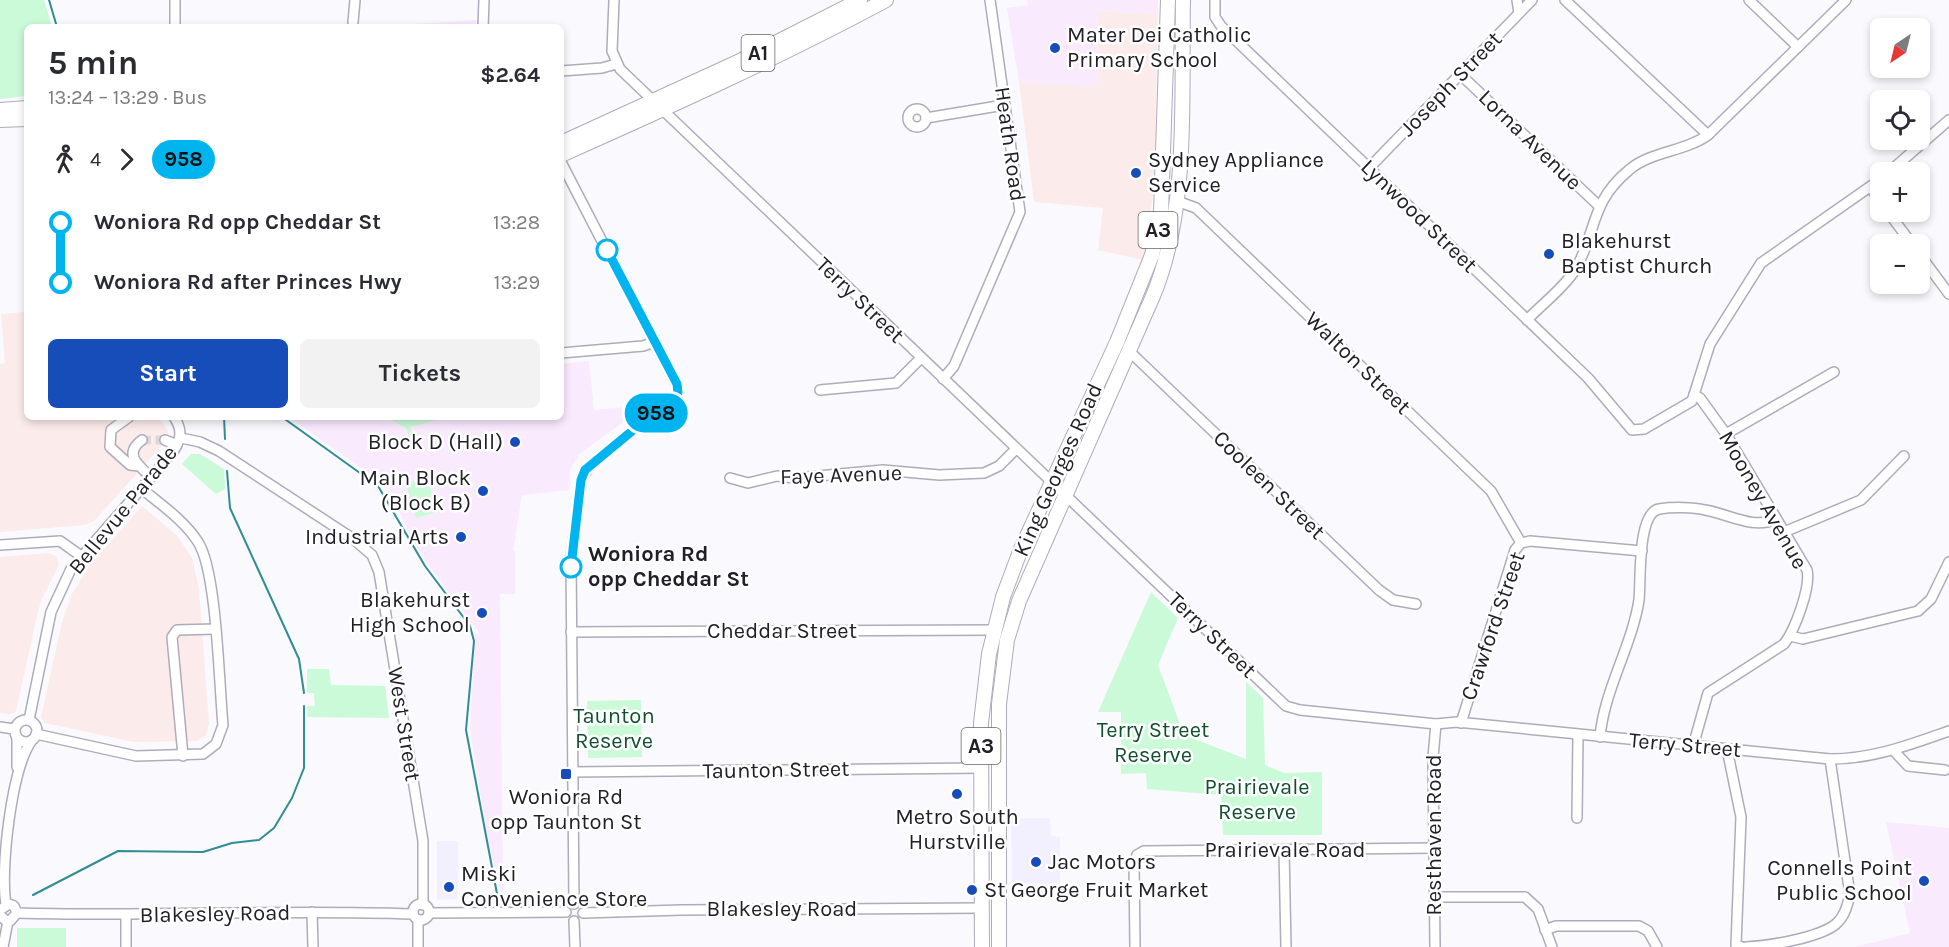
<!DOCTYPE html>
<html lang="en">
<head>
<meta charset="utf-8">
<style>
	body { margin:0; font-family:Karla,sans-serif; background:#f2f2f3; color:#2b2b33; height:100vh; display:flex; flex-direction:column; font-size:22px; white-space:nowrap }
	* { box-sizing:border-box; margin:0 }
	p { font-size:20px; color:#7c7c81 }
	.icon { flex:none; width:33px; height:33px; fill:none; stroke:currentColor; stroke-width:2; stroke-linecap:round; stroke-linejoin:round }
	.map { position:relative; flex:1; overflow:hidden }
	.details { position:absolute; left:24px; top:24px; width:540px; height:396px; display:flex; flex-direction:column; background:#fff; border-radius:9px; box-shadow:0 3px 9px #0003 }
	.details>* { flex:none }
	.badge { padding:0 12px; border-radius:20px; font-size:21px; line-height:39px }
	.needle { width:39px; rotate:215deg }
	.fabs { position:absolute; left:1870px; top:18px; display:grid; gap:12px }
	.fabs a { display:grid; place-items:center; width:60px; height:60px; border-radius:9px; background:#fff; box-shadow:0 3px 9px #0003; font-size:30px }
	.map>.badge { position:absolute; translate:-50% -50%; box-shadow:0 0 0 3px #fff }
	.legs { display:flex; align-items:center; gap:9px; height:66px; padding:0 24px; font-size:20px }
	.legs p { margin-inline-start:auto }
	.summary { display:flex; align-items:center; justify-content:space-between; height:102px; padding:0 24px }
	h1 { font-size:33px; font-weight:700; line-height:45px }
	.action { display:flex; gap:12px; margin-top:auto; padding:12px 24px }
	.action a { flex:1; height:69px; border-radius:9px; background:#164db9; color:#fff; font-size:24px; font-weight:700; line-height:69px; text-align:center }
	.action a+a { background:#f2f2f3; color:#2b2b33 }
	ul { padding:0 24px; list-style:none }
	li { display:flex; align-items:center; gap:21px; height:60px; font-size:22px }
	li i { display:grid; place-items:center; width:9px; height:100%; margin:0 8px; background:currentColor }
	li i::after { content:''; width:15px; height:15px; margin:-8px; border:4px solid; border-radius:50%; background:#fff }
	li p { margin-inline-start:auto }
	li:first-child i { background:linear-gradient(#0000 50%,currentColor 0) }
	li:last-child i { background:linear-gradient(currentColor 50%,#0000 0) }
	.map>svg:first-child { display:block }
	.built { fill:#f2f0fe }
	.industrial { fill:#fcebeb }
	.education { fill:#f9eafe }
	.green { fill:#cafad8 }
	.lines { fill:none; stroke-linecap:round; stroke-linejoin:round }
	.stream { stroke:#308c95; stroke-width:2 }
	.minor-tunnel { stroke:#d9d8dd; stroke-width:9; stroke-dasharray:9 4.5; stroke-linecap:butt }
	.minor-casing { stroke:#aeacbb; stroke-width:12 }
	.highway-casing { stroke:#aeacbb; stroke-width:16 }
	.minor { stroke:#fff; stroke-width:9 }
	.highway { stroke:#fff; stroke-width:14 }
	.line-1-casing { stroke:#fff; stroke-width:14 }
	.line-1 { stroke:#00b5ef; stroke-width:9 }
	.poi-dot { fill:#164db9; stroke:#fff; stroke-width:2 }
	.stop-1-dot { fill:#fff; stroke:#00b5ef; stroke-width:3 }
	.labels { text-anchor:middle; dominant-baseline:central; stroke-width:5; stroke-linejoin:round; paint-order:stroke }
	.shield { fill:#fff; stroke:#646367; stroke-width:1.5 }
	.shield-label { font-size:21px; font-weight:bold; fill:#212026 }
	.poi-label { font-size:22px; fill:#212026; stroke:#fff; text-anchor:start }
	.street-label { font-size:22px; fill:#212026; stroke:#fff }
	.stop-label { font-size:22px; font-weight:bold; fill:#212026; stroke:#fff; text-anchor:start }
	.park-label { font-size:22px; fill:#124f2e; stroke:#fff }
</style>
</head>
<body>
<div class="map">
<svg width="1949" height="947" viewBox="0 0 1949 947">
	<rect width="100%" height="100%" fill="#faf9fd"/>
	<g class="built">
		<polygon points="1011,818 1050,818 1051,836 1060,837 1060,887 1012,889"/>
		<polygon points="437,841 458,841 458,899 437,900"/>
	</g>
	<g class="industrial">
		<polygon points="1098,11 1158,14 1154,190 1143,260 1098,250 1103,208 1034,202 1019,82 1097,86"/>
		<polygon points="27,309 27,417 159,417 169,433 165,442 94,521 84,525 0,532 0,364 5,363 1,314 23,312"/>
		<polygon points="142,506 177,536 192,558 199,589 209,724 206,735 197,741 134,742 45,723 41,717 62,622 72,594 90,565"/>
		<polygon points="48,553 56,556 59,565 41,601 36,620 16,711 11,714 0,713 0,557"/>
	</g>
	<g class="education">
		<polygon points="1027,0 1158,0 1158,14 1098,11 1097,87 1019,82 1007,8 1028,5"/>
		<polygon points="476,20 476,27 374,27"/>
		<polygon points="589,361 594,410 647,405 579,454 570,470 569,490 522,495 513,551 515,551 515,594 500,594 503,899 488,841 470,729 475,633 477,635 479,633 425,560 407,530 389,487 288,417 561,417 561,364"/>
		<polygon points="1886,822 1949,828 1949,947 1855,947 1910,933"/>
	</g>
	<g class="green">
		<polygon points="0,0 44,0 52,27 27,27 27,96 0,99"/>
		<polygon points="386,417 449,417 410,427 414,438 410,439 406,428"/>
		<polygon points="191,454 200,454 224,469 225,489 216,494 182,464"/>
		<polygon points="427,478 437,512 416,518 406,484"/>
		<polygon points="1151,592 1178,618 1158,665 1184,735 1246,759 1246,682 1263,698 1265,765 1284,773 1322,772 1322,835 1223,835 1221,795 1147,789 1146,773 1121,774 1121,712 1098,712"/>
		<polygon points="307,669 329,669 331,685 385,686 389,718 307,717 307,706 315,706 314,693 307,693"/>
		<polygon points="641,700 642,757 588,758 587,701"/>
		<rect x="17" y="928" width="49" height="19"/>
	</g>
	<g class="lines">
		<g class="stream">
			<polyline points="49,0 57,27"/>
			<polyline points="224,417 225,439"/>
			<polyline points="282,417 378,486 425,566 470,626 474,641 466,730 498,899"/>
			<polyline points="227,471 230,508 299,659 304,693"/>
			<polyline points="33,895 118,851 203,852 232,843 259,840 274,828 292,798 304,768 304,706"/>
		</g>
		<polyline class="minor-tunnel" points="142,440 165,440"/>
		<defs>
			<g id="minor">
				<polyline points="175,0 175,27"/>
				<path d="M614,0l-2,51 8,18 666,637 14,4 136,14 21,-2 373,37c43,0 79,-14 119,-28"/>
				<polyline points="1215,0 1215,17 1221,26 1588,378 1632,430 1644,429 1692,401 1710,344 1761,263 1881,179"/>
				<polyline points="1517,0 1519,13"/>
				<polyline points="1565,0 1708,135"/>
				<polyline points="1749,0 1798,47"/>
				<polyline points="353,22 355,0"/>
				<polyline points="483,27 484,0"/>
				<polyline points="561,71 602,68 616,64"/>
				<polyline points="1461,75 1599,206"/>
				<circle cx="917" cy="118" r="9"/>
				<polyline points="926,118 1004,105"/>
				<polyline points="561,162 678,388 678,393 591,464 581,480 571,558 574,904"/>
				<polyline points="1369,168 1532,0"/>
				<polyline points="1889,172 1949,120"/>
				<polyline points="1871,188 1881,202"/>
				<polyline points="1177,201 1196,208 1491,491 1521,543"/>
				<polyline points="1888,212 1912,244"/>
				<polyline points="1920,255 1949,294"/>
				<path d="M1527,320c15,-16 37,-32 48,-50 22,-37 14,-67 54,-100 22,-19 55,-18 79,-35l138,-135"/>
				<polyline points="1129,351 1379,590 1393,600 1416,604"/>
				<polyline points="561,353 643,346 655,342"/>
				<polyline points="943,379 954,366 1020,212 990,0"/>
				<polyline points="820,390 896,383 921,358"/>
				<polyline points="129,417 111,430 110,447 130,465 139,466"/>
				<polyline points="1726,434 1834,372"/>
				<polyline points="181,438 200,442 219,451 352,538 372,555 379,572 423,841 423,905"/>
				<path d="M142,440c-19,14 -4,25 9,37"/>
				<polyline points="165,440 177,445"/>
				<polyline points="730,478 748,483 777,476 796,478 883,470 939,475 984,473 999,466 1016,449"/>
				<polyline points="1784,532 1861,500 1904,456"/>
				<polyline points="0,545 60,541 81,556"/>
				<polyline points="571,632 994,630"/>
				<polyline points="1790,636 1803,639 1918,611 1931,599 1949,562"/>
				<circle cx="26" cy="731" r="11"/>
				<path d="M29,720l22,-108 20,-43 102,-117c8,-13 10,-22 1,-35"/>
				<polyline points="1461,723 1515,550 1521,543 1530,541 1642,551"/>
				<polyline points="0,727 14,729"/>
				<path d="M36,734l100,22 67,-2 13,-10 7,-19c-4,-40 -6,-154 -25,-183 -14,-22 -38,-38 -57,-54"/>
				<path d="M1600,737c4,-47 32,-91 39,-137 2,-18 -2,-87 20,-91 13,-2 34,-2 46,1 24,4 48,20 71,9"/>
				<path d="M1693,746l15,-53 76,-49c11,-14 27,-57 23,-74l-81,-136 -26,-36 -6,-3"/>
				<polyline points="1727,749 1741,817 1736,945 1742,947"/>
				<polyline points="1894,751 1908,766 1945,770"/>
				<polyline points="183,756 172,637 177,630 215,629"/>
				<polyline points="17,767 17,738"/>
				<polyline points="572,772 981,768"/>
				<polyline points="1577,818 1578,735"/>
				<polyline points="1284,850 1286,947"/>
				<polyline points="1434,897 1525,897 1538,909 1552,947"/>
				<circle cx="421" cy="912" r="8"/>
				<path d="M6,904c-6,-32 5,-135 26,-164"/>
				<polyline points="0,910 9,904 14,906 17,913 10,921 5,920 0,915"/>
				<polyline points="312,912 313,947"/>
				<path d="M17,913c132,4 264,-4 396,1"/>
				<polyline points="429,913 566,912"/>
				<polyline points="583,913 681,910 982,908"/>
				<polyline points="126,915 126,947"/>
				<polyline points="574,921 575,947"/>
				<polyline points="1545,930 1556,926 1639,926 1648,931 1657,947"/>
				<polyline points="3,947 8,921"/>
				<polyline points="418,947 418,920"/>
				<polyline points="1135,947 1134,864 1137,855 1144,851 1434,848"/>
				<polyline points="1435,947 1433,757 1436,724"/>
				<path d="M1746,947c22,-1 73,-9 90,-23 9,-8 11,-18 14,-29l-20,-136"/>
			</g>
			<g id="highway">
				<polyline points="0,110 27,108"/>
				<polyline points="0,120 27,119"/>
				<polyline points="561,143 742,60 860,0"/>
				<path d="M561,155c110,-49 219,-98 325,-155"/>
				<polyline points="982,947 981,723 989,654 1003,597 1021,549 1117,342 1152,255 1161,213 1168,0"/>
				<path d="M999,947v-243l8,-64 12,-39 134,-305c37,-89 28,-201 30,-296"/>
			</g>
		</defs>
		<use href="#minor" class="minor-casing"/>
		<use href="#highway" class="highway-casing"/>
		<use href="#minor" class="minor"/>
		<use href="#highway" class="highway"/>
	</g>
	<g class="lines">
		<defs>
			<polyline id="line-1" points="571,567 581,480 585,470 678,393 677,384 607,250"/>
		</defs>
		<use href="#line-1" class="line-1-casing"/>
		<use href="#line-1" class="line-1"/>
	</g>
	<g class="poi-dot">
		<circle cx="1055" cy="48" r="6"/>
		<circle cx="1136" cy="173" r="6"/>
		<circle cx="1549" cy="254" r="6"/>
		<circle cx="515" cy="442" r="6"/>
		<circle cx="483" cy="491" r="6"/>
		<circle cx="461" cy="537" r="6"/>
		<circle cx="482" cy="613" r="6"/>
		<rect x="560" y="768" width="12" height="12" rx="3"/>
		<circle cx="957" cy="794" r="6"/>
		<circle cx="1036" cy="862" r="6"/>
		<circle cx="1924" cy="881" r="6"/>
		<circle cx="449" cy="887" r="6"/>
		<circle cx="972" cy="890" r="6"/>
	</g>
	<g class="stop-1-dot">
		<circle cx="607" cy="250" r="10"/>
		<circle cx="571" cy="567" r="10"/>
	</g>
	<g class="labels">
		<g class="shield">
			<rect x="741.5" y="35" width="33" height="36" rx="4.5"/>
			<rect x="1138.5" y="212" width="39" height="36" rx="4.5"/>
			<rect x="961.5" y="728" width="39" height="36" rx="4.5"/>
		</g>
		<g class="shield-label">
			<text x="758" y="53">A1</text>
			<text x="1158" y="230">A3</text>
			<text x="981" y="746">A3</text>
		</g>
		<g class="poi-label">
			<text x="1067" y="35">Mater Dei Catholic<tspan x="1067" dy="25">Primary School</tspan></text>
			<text x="1148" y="160">Sydney Appliance<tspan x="1148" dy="25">Service</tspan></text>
			<text x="1561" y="241">Blakehurst<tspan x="1561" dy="25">Baptist Church</tspan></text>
			<text x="503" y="442" text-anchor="end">Block D (Hall)</text>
			<text x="471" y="478" text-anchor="end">Main Block<tspan x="471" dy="25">(Block B)</tspan></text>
			<text x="449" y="537" text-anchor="end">Industrial Arts</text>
			<text x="470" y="600" text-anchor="end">Blakehurst<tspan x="470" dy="25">High School</tspan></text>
			<text x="566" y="797" text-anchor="middle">Woniora Rd<tspan x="566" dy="25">opp Taunton St</tspan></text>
			<text x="957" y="817" text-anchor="middle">Metro South<tspan x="957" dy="25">Hurstville</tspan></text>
			<text x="1048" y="862">Jac Motors</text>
			<text x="1912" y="868" text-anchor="end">Connells Point<tspan x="1912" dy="25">Public School</tspan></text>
			<text x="461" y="874">Miski<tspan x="461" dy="25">Convenience Store</tspan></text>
			<text x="984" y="890">St George Fruit Market</text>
		</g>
		<g class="street-label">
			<text transform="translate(1451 84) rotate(-46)">Joseph Street</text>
			<text transform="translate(1530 140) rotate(44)">Lorna Avenue</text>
			<text transform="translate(1010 144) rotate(82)">Heath Road</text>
			<text transform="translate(1419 216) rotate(44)">Lynwood Street</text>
			<text transform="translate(860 300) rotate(44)">Terry Street</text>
			<text transform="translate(1358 363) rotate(44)">Walton Street</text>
			<text transform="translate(1058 470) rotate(-66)">King Georges Road</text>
			<text transform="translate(841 475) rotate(-2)">Faye Avenue</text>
			<text transform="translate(1269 485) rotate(44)">Cooleen Street</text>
			<text transform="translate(1763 500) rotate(60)">Mooney Avenue</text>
			<text transform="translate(123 510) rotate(-51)">Bellevue Parade</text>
			<text transform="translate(1493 626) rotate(-71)">Crawford Street</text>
			<text x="782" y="631">Cheddar Street</text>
			<text transform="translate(1212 635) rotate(44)">Terry Street</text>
			<text transform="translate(404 724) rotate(81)">West Street</text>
			<text transform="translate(1685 745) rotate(5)">Terry Street</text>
			<text transform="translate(776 770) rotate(-1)">Taunton Street</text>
			<text transform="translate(1434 835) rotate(-90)">Resthaven Road</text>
			<text x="1285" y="850">Prairievale Road</text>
			<text x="782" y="909">Blakesley Road</text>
			<text transform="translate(215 914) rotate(-1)">Blakesley Road</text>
		</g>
		<g class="stop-label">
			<text x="588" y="554">Woniora Rd<tspan x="588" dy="25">opp Cheddar St</tspan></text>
		</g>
		<g class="park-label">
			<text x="614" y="716">Taunton<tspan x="614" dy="25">Reserve</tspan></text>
			<text x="1153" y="730">Terry Street<tspan x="1153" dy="25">Reserve</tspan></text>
			<text x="1257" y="787">Prairievale<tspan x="1257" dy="25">Reserve</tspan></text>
		</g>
	</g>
</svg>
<div class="fabs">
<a><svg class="needle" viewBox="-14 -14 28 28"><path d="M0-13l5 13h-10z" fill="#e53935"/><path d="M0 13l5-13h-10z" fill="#7c7c81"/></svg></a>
<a><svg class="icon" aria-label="locate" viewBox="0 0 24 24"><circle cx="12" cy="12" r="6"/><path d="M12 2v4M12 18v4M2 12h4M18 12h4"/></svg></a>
<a>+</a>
<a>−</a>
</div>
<b class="badge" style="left:656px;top:413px;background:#00b5ef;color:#111">958</b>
<section class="details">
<div class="summary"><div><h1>5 min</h1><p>13:24 – 13:29 · Bus</p></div><b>$2.64</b></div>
<div class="legs"><svg class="icon" aria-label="walk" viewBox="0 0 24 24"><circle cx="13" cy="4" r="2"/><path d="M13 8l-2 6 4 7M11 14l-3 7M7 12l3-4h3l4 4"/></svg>4<svg class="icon" aria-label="forward" viewBox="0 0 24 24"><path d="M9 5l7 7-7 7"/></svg><b class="badge" style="background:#00b5ef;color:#111">958</b></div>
<ul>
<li><i style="color:#00b5ef"></i><b>Woniora Rd opp Cheddar St</b><p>13:28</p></li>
<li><i style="color:#00b5ef"></i><b>Woniora Rd after Princes Hwy</b><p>13:29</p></li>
</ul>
<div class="action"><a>Start</a><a>Tickets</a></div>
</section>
</div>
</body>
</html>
